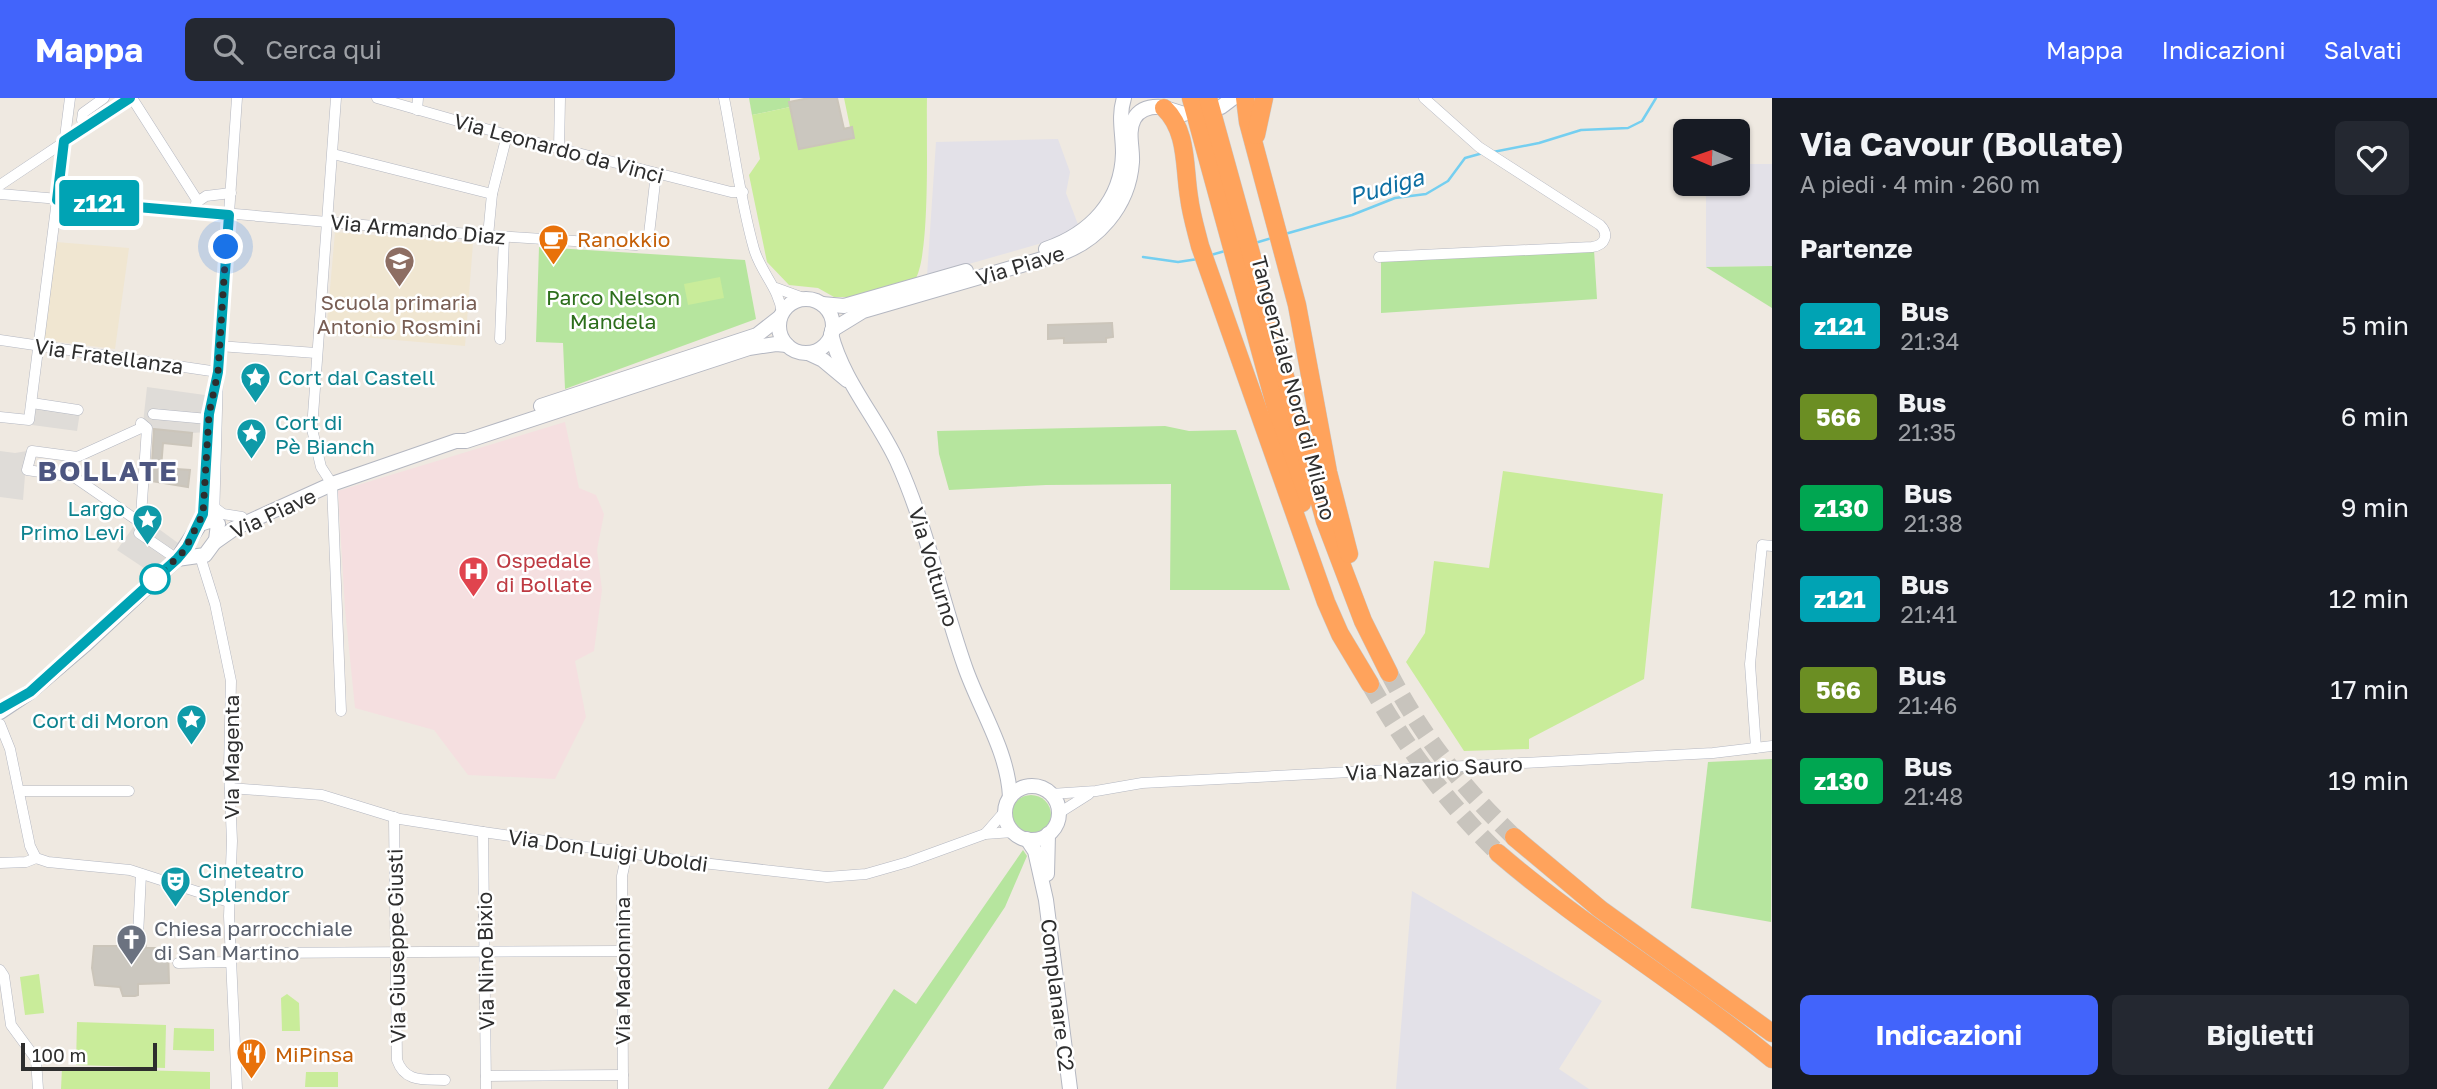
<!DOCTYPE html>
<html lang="it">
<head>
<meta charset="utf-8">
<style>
	body { margin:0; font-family:"Golos Text",sans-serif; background:#242831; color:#f1f3f6; height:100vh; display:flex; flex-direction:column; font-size:26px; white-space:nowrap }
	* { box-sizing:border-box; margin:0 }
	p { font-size:23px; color:#9ea1a6 }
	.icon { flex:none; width:38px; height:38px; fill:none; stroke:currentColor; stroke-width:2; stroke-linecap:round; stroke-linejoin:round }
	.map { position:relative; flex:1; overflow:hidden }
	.panel { display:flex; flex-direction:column; background:#171b24; width:665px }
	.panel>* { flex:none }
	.badge { padding:0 14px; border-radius:5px; font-size:24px; line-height:46px }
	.needle { width:46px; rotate:272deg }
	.tools { position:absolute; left:1673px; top:21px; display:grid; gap:14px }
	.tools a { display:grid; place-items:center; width:77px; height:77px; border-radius:10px; background:#171b24; box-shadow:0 2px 5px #0004; font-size:35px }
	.scale { position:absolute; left:21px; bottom:18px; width:136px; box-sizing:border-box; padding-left:7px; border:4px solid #2e2e2e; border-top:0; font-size:19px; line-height:24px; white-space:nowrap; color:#2e2e2e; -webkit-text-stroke:5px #fff; paint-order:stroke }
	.you { position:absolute; width:35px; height:35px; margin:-18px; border:5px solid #fff; border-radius:50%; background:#1a73e8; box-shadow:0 0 0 10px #1a73e833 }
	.map>.badge { position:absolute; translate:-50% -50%; box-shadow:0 0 0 4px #fff }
	h2 { padding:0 28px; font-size:26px; line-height:63px }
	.round { display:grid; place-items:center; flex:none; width:74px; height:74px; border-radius:10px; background:#242831 }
	.summary { display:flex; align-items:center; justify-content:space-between; height:119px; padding:0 28px }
	h1 { font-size:33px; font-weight:700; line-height:52px }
	.cta { display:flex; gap:14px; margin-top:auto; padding:14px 28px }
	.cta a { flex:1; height:80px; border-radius:10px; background:#4264fb; color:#fff; font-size:28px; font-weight:700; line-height:80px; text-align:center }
	.cta a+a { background:#242831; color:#f1f3f6 }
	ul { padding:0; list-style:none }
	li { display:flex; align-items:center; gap:21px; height:91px; padding:0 28px }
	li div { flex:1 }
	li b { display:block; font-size:26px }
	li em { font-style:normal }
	li .badge { min-width:77px; font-weight:700; text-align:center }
	header { display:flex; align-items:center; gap:42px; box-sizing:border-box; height:98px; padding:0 35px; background:#4264fb; color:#fff }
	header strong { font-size:33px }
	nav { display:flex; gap:38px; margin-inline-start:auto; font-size:24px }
	.search { width:490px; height:63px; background:#242831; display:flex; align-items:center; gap:18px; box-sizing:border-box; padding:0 24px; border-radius:10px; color:#9ea1a6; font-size:26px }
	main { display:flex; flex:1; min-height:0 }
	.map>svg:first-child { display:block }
	.industrial { fill:#e3e1e8 }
	.education { fill:#f0e6d1 }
	.medical { fill:#f5dfe0 }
	.green { fill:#b6e59e }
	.pitch { fill:#c9ec9a }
	.plaza { fill:#dfdcd8 }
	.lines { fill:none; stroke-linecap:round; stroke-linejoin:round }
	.stream { stroke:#75cff0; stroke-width:2.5 }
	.building { fill:#cbc7bf; stroke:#cbc5ba; stroke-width:2 }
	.highway-tunnel { stroke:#c8c4bd; stroke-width:18; stroke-dasharray:18 9; stroke-linecap:butt }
	.street-casing { stroke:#b4b7c1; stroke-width:11 }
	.secondary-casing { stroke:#b4b7c1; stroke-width:16 }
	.highway-casing { stroke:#c9c9c9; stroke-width:19 }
	.street { stroke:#fff; stroke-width:10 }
	.secondary { stroke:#fff; stroke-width:14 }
	.highway { stroke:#ffa35c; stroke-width:18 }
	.line-casing { stroke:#fff; stroke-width:16 }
	.line { stroke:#00a3b4; stroke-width:10 }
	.walk { stroke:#2e2e2e; stroke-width:7; stroke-dasharray:0 12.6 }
	.stop-dot { fill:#fff; stroke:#00a3b4; stroke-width:3.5 }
	.labels { text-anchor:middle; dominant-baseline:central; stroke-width:5; stroke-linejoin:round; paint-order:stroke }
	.street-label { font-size:21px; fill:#2e2e2e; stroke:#fff }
	.food-label { font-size:21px; fill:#c56008; stroke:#fff; text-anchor:start }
	.park-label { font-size:21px; fill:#2c6e1b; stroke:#fff }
	.education-label { font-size:21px; fill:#785e54; stroke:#fff }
	.culture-label { font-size:21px; fill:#0d838f; stroke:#fff; text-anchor:start }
	.health-label { font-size:21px; fill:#be3a42; stroke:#fff; text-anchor:start }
	.worship-label { font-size:21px; fill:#5b616d; stroke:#fff; text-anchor:start }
	.water-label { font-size:23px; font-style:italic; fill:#0d6fa3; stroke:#fff }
	.district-label { font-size:28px; font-weight:bold; letter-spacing:2px; fill:#4d5680; stroke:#fff }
</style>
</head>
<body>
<header>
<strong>Mappa</strong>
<div class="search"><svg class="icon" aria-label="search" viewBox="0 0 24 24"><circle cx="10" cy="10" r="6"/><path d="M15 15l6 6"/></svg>Cerca qui</div>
<nav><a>Mappa</a><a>Indicazioni</a><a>Salvati</a></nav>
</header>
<main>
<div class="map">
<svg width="1772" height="991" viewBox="0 0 1772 991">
	<rect width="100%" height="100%" fill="#efe9e1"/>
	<g class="industrial">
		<polygon points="1058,41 1070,74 1066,95 1079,129 1070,137 927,178 936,44"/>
		<polygon points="1738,66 1772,66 1772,168 1706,169 1706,86 1738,86"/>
		<polygon points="1412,793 1602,903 1559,971 1589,991 1396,991"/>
	</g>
	<g class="education">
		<polygon points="335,134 473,145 465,248 326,236"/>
		<polygon points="56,144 129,150 115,251 43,242"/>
	</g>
	<polygon class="medical" points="565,324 579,390 596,397 604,416 597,452 602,492 594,553 575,563 586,619 555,681 468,677 434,632 355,610 345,511 338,393"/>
	<g class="green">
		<polygon points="749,0 790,0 790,9 752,17"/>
		<polygon points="539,149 745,162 756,221 565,291 563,245 536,244"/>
		<polygon points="1594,152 1597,201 1381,215 1381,162"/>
		<polygon points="1772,168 1772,210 1706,169"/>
		<polygon points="1165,328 1189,333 1236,332 1290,492 1170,492 1171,386 1046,387 949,392 939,356 937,333"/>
		<polygon points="1772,661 1771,824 1691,810 1708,664"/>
		<circle cx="1031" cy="717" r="20"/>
		<polygon points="1023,752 1027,758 1005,809 883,991 828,991 894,891 916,906"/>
	</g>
	<g class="pitch">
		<path d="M808,0h29l7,30 6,-1 -6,-29h83c-1,37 4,156 -12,182l-66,17h-15l-16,-9 -29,-3 -22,-23 -18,-87 11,-16 -8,-44 38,-8 -1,-5z"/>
		<polygon points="720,179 724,200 688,207 684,186"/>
		<polygon points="1503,373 1663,396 1644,581 1529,641 1529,651 1464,653 1406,564 1425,535 1434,463 1489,470"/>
		<polygon points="39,876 44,915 25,917 20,879"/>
		<polygon points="287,896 299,905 300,933 282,933 281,900"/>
		<polygon points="77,924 166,927 165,970 76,967"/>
		<polygon points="174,930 214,931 214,953 173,952"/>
		<polygon points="62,970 210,974 210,991 61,991"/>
		<polygon points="306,974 338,974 338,989 305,989"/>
	</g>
	<g class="plaza">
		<polygon points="147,289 212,298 208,334 192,335 147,330 143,325"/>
		<polygon points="35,301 81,308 77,333 32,327"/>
		<polygon points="0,353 15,355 27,353 23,402 0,399"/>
		<polygon points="141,418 178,445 153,476 117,452"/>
	</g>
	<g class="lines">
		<g class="stream">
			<polyline points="1493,54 1539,45 1581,32 1628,30 1642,23 1656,0"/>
			<polyline points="1285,136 1352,117 1395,100 1426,96 1448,83 1465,60 1483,55"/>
			<polyline points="1255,145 1272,140"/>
			<polyline points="1211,157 1225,153"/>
			<polyline points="1143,159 1178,164 1198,161"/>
		</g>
	</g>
	<g class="building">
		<polygon points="809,0 837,0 844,31 852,29 854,40 799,51 789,4"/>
		<polygon points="1112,225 1113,239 1106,240 1106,244 1064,245 1064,240 1048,241 1048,227"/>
		<polygon points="154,331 192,335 191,348 163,345 161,370 190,372 188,389 151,383"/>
		<polygon points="121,837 131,837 137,845 145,844 146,850 168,850 169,885 138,886 138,897 135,898 123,898 120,889 95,887 92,870 94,848 118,848"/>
	</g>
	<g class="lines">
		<g class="highway-tunnel">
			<path d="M1389,575c33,63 74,115 125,164"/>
			<path d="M1370,586c35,62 77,119 128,169"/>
		</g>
		<defs>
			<g id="street">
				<polyline points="132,0 197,102"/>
				<polyline points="336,0 312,331 321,369 332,386 341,613"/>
				<polyline points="377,0 507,37 731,94 743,94"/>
				<path d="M724,0c10,50 16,102 30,151 7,24 25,39 28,64"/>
				<polyline points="417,12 418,0"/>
				<polyline points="85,29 82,22 83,15 104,0"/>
				<polyline points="559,51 560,0"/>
				<polyline points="333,56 492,96"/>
				<polyline points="0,87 130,0"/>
				<polyline points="0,96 481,137 636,147 645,144 649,136 656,76"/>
				<polyline points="196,105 206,98 231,95"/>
				<polyline points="488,138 492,96 507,37"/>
				<path d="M1379,159l213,-10c14,-2 17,-13 8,-22l-121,-78 -55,-49"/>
				<polyline points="776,190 806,201"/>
				<polyline points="500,241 504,139"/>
				<polyline points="0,242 218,274"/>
				<polyline points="219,248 316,255"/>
				<polyline points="32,305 78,312"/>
				<polyline points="153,316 208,321"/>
				<polyline points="0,319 29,322 70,0"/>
				<polygon points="141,325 147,330 141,418 138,423 74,379 27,372 32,353 77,359 141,330"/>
				<polyline points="214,409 223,416 242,419"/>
				<polyline points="214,423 218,274 237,0"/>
				<polyline points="200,426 211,302"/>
				<polyline points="139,435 177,461"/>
				<polyline points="200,458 215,506 231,583 229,672 232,743 229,818 237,991"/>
				<polyline points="0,626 10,651 30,748 36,760"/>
				<polyline points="1756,650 1750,566 1762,447 1772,448"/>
				<polyline points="230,690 322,697 400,721 483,734 676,762 827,779 866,776 908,764 985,736 1013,734"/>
				<polyline points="19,693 129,693"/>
				<polyline points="1051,696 1096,693 1142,685 1713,655 1772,648"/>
				<polyline points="1059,715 1089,696"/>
				<path d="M394,719l3,243c8,23 27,19 48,20"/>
				<polyline points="483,734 486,991"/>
				<polyline points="985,736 1005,713"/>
				<polyline points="36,760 48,764 130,772 229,804"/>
				<polyline points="0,765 26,764 36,760"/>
				<polyline points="138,838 141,776"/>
				<polyline points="230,855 622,853"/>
				<polyline points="178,865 230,864"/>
				<polyline points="0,872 4,878 11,927 36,961 38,991"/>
				<polyline points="486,978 623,977"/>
				<polyline points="623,991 622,778 627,755"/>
			</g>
			<g id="secondary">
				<polyline points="1162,9 1184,16"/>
				<polyline points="1221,9 1233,0"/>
				<path d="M1046,151c44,-15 76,-48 77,-96 0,-20 -5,-36 1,-55"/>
				<circle cx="806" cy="228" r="27"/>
				<polyline points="822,206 844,208 966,173"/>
				<path d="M832,232l31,-19 193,-56c41,-12 73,-49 76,-93 1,-14 -5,-30 2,-43 6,-11 17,-13 29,-12"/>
				<path d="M831,236c12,47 46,84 66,127 30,66 44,138 68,206 15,43 43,84 45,130"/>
				<polyline points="808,255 823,262 847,282"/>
				<polyline points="541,308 757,237 780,219"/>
				<polyline points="215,444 235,430 332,386 456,343 466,343 749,250 776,246 787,247"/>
				<polyline points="0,614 30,594 86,546 177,461 200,426 212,422 218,426 216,442 205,457 177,461"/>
				<circle cx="1032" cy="715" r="27"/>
				<polyline points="1027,741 1035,753 1046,802 1070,991"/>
				<polyline points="1047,776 1048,736"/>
			</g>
			<g id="highway">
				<polyline points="1191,0 1302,405"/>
				<polyline points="1208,0 1325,423 1363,523 1389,575"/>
				<polyline points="1245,0 1248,24 1297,207 1328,374 1349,456"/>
				<path d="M1164,10c24,23 20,59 25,89 2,17 7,33 11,49l126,356 14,32 30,50"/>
				<polyline points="1256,37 1264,0"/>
				<polyline points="1514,739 1600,811 1772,935"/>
				<path d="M1498,755c87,75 186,133 274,206"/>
			</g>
		</defs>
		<use href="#street" class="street-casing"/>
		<use href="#secondary" class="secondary-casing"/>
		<use href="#highway" class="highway-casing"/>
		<use href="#street" class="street"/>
		<use href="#secondary" class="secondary"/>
		<use href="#highway" class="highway"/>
	</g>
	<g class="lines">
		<defs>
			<polyline id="line" points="0,611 30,594 177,461 187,449 203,416 209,316 218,274 229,117 57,102 64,43 130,0"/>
		</defs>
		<use href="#line" class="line-casing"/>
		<use href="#line" class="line"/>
		<polyline class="walk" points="155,481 184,453 203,416 209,316 218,274 226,149"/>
	</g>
	<defs>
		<symbol id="cafe-pin" viewBox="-11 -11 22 30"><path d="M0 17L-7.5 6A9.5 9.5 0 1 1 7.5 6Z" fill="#e8710a" stroke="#fff"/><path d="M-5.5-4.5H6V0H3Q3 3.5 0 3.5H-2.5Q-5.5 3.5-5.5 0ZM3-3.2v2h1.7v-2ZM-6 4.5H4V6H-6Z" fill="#fff"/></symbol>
		<symbol id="school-pin" viewBox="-11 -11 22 30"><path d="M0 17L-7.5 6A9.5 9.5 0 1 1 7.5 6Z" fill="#8d6e63" stroke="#fff"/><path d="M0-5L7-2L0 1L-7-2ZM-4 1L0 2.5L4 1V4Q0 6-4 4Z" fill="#fff"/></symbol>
		<symbol id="sight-pin" viewBox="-11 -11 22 30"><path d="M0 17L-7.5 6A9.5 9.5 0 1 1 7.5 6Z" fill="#0f9aa8" stroke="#fff"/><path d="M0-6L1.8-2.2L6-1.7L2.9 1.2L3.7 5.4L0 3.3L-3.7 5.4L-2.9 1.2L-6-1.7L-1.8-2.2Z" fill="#fff"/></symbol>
		<symbol id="hospital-pin" viewBox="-11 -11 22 30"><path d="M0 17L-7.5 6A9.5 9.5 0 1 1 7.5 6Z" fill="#e0444e" stroke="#fff"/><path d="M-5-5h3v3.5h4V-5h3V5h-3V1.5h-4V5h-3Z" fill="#fff"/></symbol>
		<symbol id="theatre-pin" viewBox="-11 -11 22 30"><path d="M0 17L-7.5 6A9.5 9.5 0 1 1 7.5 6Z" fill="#0f9aa8" stroke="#fff"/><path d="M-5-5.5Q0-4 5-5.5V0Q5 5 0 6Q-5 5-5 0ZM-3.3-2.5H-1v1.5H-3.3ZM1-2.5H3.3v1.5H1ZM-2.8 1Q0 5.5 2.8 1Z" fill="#fff"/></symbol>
		<symbol id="church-pin" viewBox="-11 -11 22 30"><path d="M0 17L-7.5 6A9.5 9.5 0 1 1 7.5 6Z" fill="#6b7280" stroke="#fff"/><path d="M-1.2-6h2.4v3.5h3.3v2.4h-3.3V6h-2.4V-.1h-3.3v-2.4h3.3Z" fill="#fff"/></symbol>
		<symbol id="restaurant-pin" viewBox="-11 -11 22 30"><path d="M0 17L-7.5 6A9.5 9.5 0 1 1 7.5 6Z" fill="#e8710a" stroke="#fff"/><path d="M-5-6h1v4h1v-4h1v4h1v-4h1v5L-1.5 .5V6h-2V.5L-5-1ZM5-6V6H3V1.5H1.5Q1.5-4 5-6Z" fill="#fff"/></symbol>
	</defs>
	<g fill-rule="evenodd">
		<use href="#cafe-pin" x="536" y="124" width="35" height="47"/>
		<use href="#school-pin" x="382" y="146" width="35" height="47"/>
		<use href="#sight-pin" x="238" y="262" width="35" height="47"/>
		<use href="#sight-pin" x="234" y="318" width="35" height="47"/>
		<use href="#sight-pin" x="130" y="404" width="35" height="47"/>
		<use href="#hospital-pin" x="456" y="456" width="35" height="47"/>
		<use href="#sight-pin" x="174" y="604" width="35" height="47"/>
		<use href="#theatre-pin" x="158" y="766" width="35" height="47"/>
		<use href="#church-pin" x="114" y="824" width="35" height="47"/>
		<use href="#restaurant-pin" x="234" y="938" width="35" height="47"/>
	</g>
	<circle class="stop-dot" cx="155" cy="481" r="14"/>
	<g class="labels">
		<g class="street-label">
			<text transform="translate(559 50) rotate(15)">Via Leonardo da Vinci</text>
			<text transform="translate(418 131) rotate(5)">Via Armando Diaz</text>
			<text transform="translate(1020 167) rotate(-17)">Via Piave</text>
			<text transform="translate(109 258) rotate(8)">Via Fratellanza</text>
			<text transform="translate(1294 290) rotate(75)">Tangenziale Nord di Milano</text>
			<text transform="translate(273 415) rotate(-25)">Via Piave</text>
			<text transform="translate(934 469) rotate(73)">Via Volturno</text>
			<text transform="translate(231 659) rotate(-90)">Via Magenta</text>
			<text transform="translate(1434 670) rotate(-3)">Via Nazario Sauro</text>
			<text transform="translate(608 752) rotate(8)">Via Don Luigi Uboldi</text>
			<text transform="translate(396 848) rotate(-91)">Via Giuseppe Giusti</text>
			<text transform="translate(485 863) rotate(-91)">Via Nino Bixio</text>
			<text transform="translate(622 873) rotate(-90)">Via Madonnina</text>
			<text transform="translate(1058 897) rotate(83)">Complanare C2</text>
		</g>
		<g class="food-label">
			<text x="577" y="141">Ranokkio</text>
			<text x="275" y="956">MiPinsa</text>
		</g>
		<g class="park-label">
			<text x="613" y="199">Parco Nelson<tspan x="613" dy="24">Mandela</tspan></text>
		</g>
		<g class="education-label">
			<text x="399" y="204">Scuola primaria<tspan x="399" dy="24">Antonio Rosmini</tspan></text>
		</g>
		<g class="culture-label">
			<text x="278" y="279">Cort dal Castell</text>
			<text x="275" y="324">Cort di<tspan x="275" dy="24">Pè Bianch</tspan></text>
			<text x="125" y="410" text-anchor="end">Largo<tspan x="125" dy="24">Primo Levi</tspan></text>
			<text x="169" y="622" text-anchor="end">Cort di Moron</text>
			<text x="198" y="772">Cineteatro<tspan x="198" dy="24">Splendor</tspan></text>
		</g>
		<g class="health-label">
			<text x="496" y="462">Ospedale<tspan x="496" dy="24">di Bollate</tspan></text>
		</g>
		<g class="worship-label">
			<text x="154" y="830">Chiesa parrocchiale<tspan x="154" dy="24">di San Martino</tspan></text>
		</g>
		<g class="water-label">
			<text transform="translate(1386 88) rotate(-16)">Pudiga</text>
		</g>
		<g class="district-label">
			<text x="108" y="372">BOLLATE</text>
		</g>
	</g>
</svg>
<div class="tools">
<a><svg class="needle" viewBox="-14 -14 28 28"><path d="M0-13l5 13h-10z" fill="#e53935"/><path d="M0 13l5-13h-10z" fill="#9ea1a6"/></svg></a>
</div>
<div class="scale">100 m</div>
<div class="you" style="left:226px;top:149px"></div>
<b class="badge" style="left:99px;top:105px;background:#00a3b4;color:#fff">z121</b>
</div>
<section class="panel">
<div class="summary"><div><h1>Via Cavour (Bollate)</h1><p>A piedi · 4 min · 260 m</p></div><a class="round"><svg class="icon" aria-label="heart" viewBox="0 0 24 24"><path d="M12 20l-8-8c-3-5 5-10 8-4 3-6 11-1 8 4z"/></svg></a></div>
<h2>Partenze</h2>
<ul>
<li><span class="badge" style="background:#00a3b4;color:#fff">z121</span><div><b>Bus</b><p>21:34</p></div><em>5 min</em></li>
<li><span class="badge" style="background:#6b8e23;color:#fff">566</span><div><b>Bus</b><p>21:35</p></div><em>6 min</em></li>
<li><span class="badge" style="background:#00a651;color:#fff">z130</span><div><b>Bus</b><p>21:38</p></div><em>9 min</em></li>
<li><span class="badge" style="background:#00a3b4;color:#fff">z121</span><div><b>Bus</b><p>21:41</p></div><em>12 min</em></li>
<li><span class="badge" style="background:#6b8e23;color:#fff">566</span><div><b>Bus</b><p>21:46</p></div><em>17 min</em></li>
<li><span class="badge" style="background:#00a651;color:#fff">z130</span><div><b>Bus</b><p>21:48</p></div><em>19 min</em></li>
</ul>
<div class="cta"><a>Indicazioni</a><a>Biglietti</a></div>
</section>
</main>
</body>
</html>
